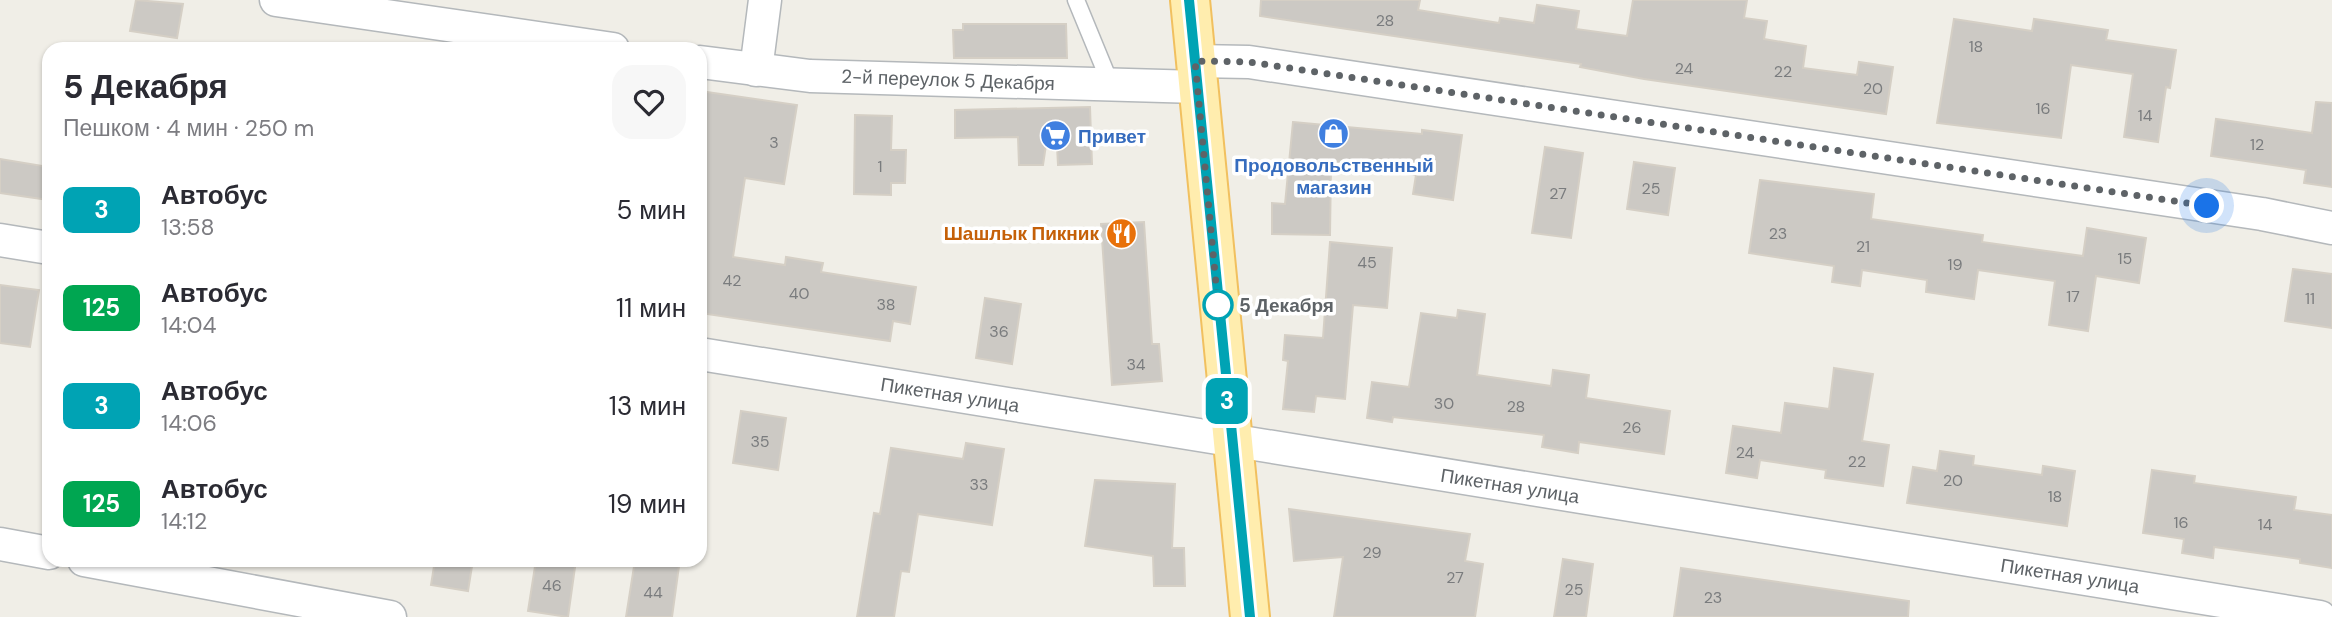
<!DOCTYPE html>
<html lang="ru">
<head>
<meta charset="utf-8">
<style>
	body { margin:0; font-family:"DM Sans",sans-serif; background:#f7f7f7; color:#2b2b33; height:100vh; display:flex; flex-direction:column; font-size:26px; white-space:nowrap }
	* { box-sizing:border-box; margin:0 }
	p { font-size:23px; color:#7c7c81 }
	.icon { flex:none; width:38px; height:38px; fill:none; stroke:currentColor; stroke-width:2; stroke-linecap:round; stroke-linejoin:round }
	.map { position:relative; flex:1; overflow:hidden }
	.drawer { position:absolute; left:42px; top:42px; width:665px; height:525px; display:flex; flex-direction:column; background:#fff; border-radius:21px; box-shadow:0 2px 5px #0004 }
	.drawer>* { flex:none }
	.badge { padding:0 14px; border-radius:10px; font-size:24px; line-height:46px }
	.you { position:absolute; width:35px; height:35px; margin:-18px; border:5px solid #fff; border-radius:50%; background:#1a73e8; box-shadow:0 0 0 10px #1a73e833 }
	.map>.badge { position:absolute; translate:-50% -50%; box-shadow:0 0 0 4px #fff }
	.round { display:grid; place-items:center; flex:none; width:74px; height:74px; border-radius:21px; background:#f7f7f7 }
	.overview { display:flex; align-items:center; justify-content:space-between; height:119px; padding:0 21px }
	h1 { font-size:33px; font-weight:700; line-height:52px }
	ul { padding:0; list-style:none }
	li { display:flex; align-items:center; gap:21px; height:98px; padding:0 21px }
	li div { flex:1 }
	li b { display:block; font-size:26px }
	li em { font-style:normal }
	li .badge { min-width:77px; font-weight:700; text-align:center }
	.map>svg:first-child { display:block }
	.building { fill:#ccc9c4; stroke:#d5cfc5; stroke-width:2 }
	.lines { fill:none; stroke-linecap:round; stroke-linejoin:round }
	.lane-casing { stroke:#b4b8bb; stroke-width:19 }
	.street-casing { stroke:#b4b8bb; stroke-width:35 }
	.primary-casing { stroke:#f1c05f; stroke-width:42 }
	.lane { stroke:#fff; stroke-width:16 }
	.street { stroke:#fff; stroke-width:32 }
	.primary { stroke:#ffedae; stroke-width:38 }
	.line-casing { stroke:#fff; stroke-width:16 }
	.line { stroke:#00a3b4; stroke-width:10 }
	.walk { stroke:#5e6367; stroke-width:7; stroke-dasharray:0 12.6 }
	.stop-dot { fill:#fff; stroke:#00a3b4; stroke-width:3.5 }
	.labels { text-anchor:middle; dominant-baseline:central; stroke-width:7; stroke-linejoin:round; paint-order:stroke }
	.number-label { font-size:16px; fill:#7a7c7e }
	.street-label { font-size:19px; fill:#5e6367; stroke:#fff }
	.shop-label { font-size:19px; font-weight:bold; fill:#366cbe; stroke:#fff; text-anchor:start }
	.food-label { font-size:19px; font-weight:bold; fill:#c56008; stroke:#fff; text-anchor:end }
	.stop-label { font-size:19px; font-weight:bold; fill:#5e6367; stroke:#fff; text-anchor:start }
</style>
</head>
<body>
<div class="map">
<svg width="2332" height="617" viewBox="0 0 2332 617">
	<rect width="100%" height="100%" fill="#f0eee7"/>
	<g class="building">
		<polygon points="136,0 183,4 177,38 130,31"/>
		<polygon points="1261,0 1420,0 1418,10 1499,23 1500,18 1534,23 1537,5 1579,11 1576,29 1627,36 1633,0 1747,0 1744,18 1767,21 1764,39 1806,46 1803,68 1857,75 1859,62 1893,67 1886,114 1644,79 1580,67 1581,64 1260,16"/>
		<polygon points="1954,19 2032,31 2034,19 2108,30 2106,40 2176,50 2170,88 2166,87 2158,142 2124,137 2133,74 2071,65 2061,138 1937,123"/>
		<polygon points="963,24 1066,24 1067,58 954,58 953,30 963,30"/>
		<polygon points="700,91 797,105 784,184 745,178 733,257 785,265 786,257 823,263 821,272 916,287 910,324 893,321 890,341 700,313"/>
		<polygon points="2316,102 2332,103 2332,187 2304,183 2306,170 2211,156 2216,119 2312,133"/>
		<polygon points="1090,107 1092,164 1058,165 1057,146 1046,145 1043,165 1019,165 1018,137 955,138 955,110"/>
		<polygon points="855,115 892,116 891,150 906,150 905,183 891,183 891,195 854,194"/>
		<polygon points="1293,122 1422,134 1422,130 1462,135 1453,200 1413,194 1416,175 1331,167 1330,235 1272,234 1272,203 1285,204"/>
		<polygon points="1545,147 1583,153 1571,238 1532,233"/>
		<polygon points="0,159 49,167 49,200 0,193"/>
		<polygon points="1634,162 1675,168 1668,215 1627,209"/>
		<polygon points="1760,180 1874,194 1871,219 1983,235 1982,242 2083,256 2087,228 2146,238 2139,283 2096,276 2088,331 2049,325 2055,281 1978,270 1974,299 1926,292 1927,280 1862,270 1860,286 1832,282 1834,266 1749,253"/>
		<polygon points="1144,222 1152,344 1159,344 1162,381 1112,385 1101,224"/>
		<polygon points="1330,242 1392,248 1387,308 1353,305 1345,399 1316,396 1314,412 1283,409 1288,361 1283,360 1285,335 1323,338"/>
		<polygon points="2293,269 2332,274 2332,328 2285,321"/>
		<polygon points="0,285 39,290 30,347 0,343"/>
		<polygon points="985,298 1021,304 1012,364 976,358"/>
		<polygon points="1458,310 1485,314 1477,375 1551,386 1553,370 1589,375 1586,398 1670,411 1664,454 1579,442 1578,453 1542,447 1544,435 1393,417 1392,422 1367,418 1372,382 1409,387 1421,313 1457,318"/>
		<polygon points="1834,368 1873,374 1862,441 1889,445 1883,486 1825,478 1826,470 1760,460 1757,478 1726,473 1733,426 1781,433 1785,403 1829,409"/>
		<polygon points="741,411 786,418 778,470 733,463"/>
		<polygon points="966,443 1004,449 992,525 918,514 909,572 901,571 894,617 857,617 874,513 880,514 891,448 963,459"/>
		<polygon points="1940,451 1974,456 1973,465 2042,475 2043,466 2075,471 2067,526 1907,503 1913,467 1937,471"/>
		<polygon points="2152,470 2195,476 2194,483 2296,497 2294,510 2332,515 2332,568 2300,563 2300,559 2214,547 2213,558 2182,553 2184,539 2143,533"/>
		<polygon points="1095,480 1175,484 1172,548 1184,548 1185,586 1154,586 1153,556 1085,546"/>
		<polygon points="1289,509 1470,534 1465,561 1483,564 1475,617 1334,617 1343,557 1294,561"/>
		<polygon points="1563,559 1593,564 1586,617 1554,617"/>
		<polygon points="435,560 473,560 468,591 431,585"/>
		<polygon points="536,560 576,560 568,617 528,611"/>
		<polygon points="635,560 679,566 672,617 626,617"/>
		<polygon points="1681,568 1909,601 1908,617 1674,617"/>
	</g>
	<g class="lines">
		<defs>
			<polyline id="lane" points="1076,0 1111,85"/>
			<g id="street">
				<polyline points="276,0 613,49"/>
				<polyline points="1195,61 1249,62 2262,214 2332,228"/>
				<polyline points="700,62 810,76 1198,87"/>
				<polyline points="756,70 765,0"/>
				<polyline points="0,240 49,248"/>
				<polyline points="700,354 2320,617"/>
				<polyline points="0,544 49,553"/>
				<polyline points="84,560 390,617"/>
			</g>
			<polyline id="primary" points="1190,0 1250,617"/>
		</defs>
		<use href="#lane" class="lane-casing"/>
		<use href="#street" class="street-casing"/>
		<use href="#primary" class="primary-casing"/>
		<use href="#lane" class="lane"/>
		<use href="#street" class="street"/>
		<use href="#primary" class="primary"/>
	</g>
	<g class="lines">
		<defs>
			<polyline id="line" points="1189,0 1250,617"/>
		</defs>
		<use href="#line" class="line-casing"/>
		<use href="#line" class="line"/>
		<polyline class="walk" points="1218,305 1195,61 1249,62 2207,206"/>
	</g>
	<defs>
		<symbol id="shop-disc" viewBox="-11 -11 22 22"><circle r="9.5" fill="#3f7fe0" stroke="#fff"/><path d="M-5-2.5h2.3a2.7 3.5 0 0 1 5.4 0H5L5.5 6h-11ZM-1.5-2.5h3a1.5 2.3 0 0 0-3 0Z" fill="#fff"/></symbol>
		<symbol id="supermarket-disc" viewBox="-11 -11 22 22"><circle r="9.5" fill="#3f7fe0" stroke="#fff"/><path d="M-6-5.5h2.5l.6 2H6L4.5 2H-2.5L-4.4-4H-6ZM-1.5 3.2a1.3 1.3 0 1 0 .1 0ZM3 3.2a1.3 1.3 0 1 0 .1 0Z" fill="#fff"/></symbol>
		<symbol id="restaurant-disc" viewBox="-11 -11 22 22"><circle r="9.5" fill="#e8710a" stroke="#fff"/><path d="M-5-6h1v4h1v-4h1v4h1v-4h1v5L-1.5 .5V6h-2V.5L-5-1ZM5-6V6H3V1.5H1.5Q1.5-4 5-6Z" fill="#fff"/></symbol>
	</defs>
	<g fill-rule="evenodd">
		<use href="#shop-disc" x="1316" y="116" width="35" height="35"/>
		<use href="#supermarket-disc" x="1038" y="118" width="35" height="35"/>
		<use href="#restaurant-disc" x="1104" y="216" width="35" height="35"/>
	</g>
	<circle class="stop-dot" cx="1218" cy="305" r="14"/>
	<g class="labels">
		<g class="number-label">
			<text x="1385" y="20">28</text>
			<text x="1976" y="46">18</text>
			<text x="1684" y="68">24</text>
			<text x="1783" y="71">22</text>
			<text x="1873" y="88">20</text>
			<text x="2043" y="108">16</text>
			<text x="2145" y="115">14</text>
			<text x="774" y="142">3</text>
			<text x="2257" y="144">12</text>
			<text x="880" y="166">1</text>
			<text x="1651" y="188">25</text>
			<text x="1558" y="193">27</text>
			<text x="1778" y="233">23</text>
			<text x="1863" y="246">21</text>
			<text x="2125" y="258">15</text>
			<text x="1367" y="262">45</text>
			<text x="1955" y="264">19</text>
			<text x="732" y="280">42</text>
			<text x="799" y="293">40</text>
			<text x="2073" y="296">17</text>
			<text x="2310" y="298">11</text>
			<text x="886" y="304">38</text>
			<text x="999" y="331">36</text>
			<text x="1136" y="364">34</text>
			<text x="1444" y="403">30</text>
			<text x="1516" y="406">28</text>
			<text x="1632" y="427">26</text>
			<text x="760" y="441">35</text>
			<text x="1745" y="452">24</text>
			<text x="1857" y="461">22</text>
			<text x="1953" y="480">20</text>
			<text x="979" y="484">33</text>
			<text x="2055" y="496">18</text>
			<text x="2181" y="522">16</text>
			<text x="2265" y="524">14</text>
			<text x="1372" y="552">29</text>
			<text x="1455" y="577">27</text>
			<text x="552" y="585">46</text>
			<text x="1574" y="589">25</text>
			<text x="653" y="592">44</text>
			<text x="1713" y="597">23</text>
		</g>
		<g class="street-label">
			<text transform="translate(948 80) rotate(2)">2-й переулок 5 Декабря</text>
			<text transform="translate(950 395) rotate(9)">Пикетная улица</text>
			<text transform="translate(1510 486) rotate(9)">Пикетная улица</text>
			<text transform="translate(2070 576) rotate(9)">Пикетная улица</text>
		</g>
		<g class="shop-label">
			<text x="1078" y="136">Привет</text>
			<text x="1334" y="165" text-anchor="middle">Продовольственный<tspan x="1334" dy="22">магазин</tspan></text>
		</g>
		<g class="food-label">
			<text x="1099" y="233">Шашлык Пикник</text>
		</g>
		<g class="stop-label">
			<text x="1239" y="305">5 Декабря</text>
		</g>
	</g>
</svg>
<div class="you" style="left:2207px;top:206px"></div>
<b class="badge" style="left:1227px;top:401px;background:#00a3b4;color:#fff">3</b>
<section class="drawer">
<div class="overview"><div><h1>5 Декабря</h1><p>Пешком · 4 мин · 250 m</p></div><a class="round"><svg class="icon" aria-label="heart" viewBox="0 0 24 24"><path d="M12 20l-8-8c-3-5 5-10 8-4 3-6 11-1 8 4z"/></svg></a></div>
<ul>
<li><span class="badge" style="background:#00a3b4;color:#fff">3</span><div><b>Автобус</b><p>13:58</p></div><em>5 мин</em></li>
<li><span class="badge" style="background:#00a651;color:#fff">125</span><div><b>Автобус</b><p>14:04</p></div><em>11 мин</em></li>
<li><span class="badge" style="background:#00a3b4;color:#fff">3</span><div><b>Автобус</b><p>14:06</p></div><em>13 мин</em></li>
<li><span class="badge" style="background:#00a651;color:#fff">125</span><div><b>Автобус</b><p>14:12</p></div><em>19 мин</em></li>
</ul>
</section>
</div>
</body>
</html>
